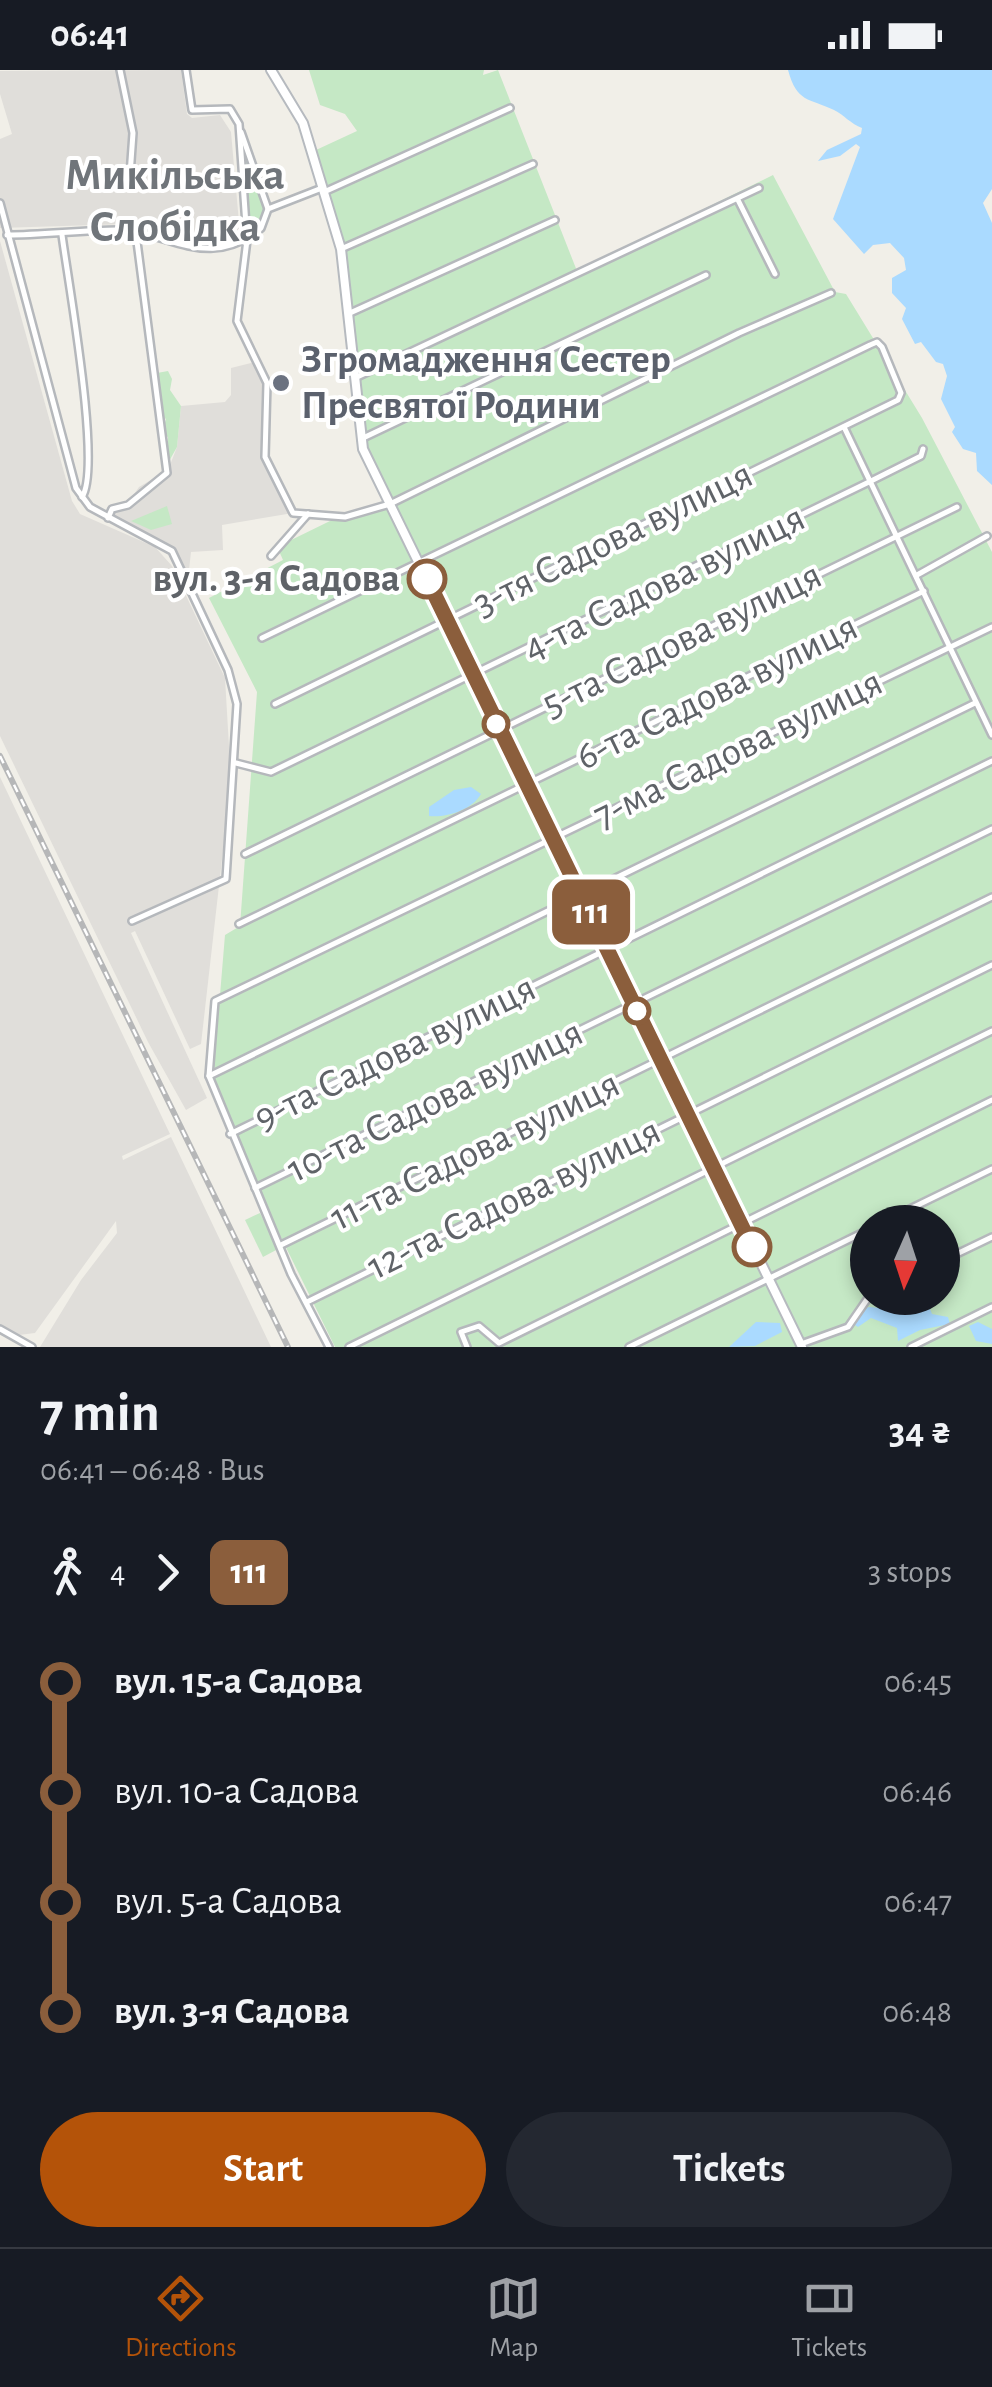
<!DOCTYPE html>
<html lang="en">
<head>
<meta charset="utf-8">
<style>
	body { margin:0; font-family:"Alegreya Sans",sans-serif; background:#242831; color:#f1f3f6; height:100vh; display:flex; flex-direction:column; font-size:38px; white-space:nowrap }
	* { box-sizing:border-box; margin:0 }
	p { font-size:32px; color:#9ea1a6 }
	.icon { flex:none; width:55px; height:55px; fill:none; stroke:currentColor; stroke-width:2; stroke-linecap:round; stroke-linejoin:round }
	.map { position:relative; height:1277px; overflow:hidden }
	.sheet { display:flex; flex-direction:column; background:#171b24; flex:1 }
	.sheet>* { flex:none }
	.badge { padding:0 20px; border-radius:15px; font-size:35px; line-height:65px }
	.needle { width:65px; rotate:183deg }
	.buttons { position:absolute; left:850px; top:1135px; display:grid; gap:20px }
	.buttons a { display:grid; place-items:center; width:110px; height:110px; border-radius:50%; background:#171b24; box-shadow:0 5px 15px #0003; font-size:50px }
	.map>.badge { position:absolute; translate:-50% -50%; box-shadow:0 0 0 5px #fff }
	.legs { display:flex; align-items:center; gap:15px; height:110px; padding:0 40px; font-size:32px }
	.legs p { margin-inline-start:auto }
	.overview { display:flex; align-items:center; justify-content:space-between; height:170px; padding:0 40px }
	h1 { font-size:55px; font-weight:600; line-height:75px }
	.button { display:flex; gap:20px; margin-top:auto; padding:20px 40px }
	.button a { flex:1; height:115px; border-radius:60px; background:#b45309; color:#fff; font-size:40px; font-weight:600; line-height:115px; text-align:center }
	.button a+a { background:#242831; color:#f1f3f6 }
	ul { padding:0 40px; list-style:none }
	li { display:flex; align-items:center; gap:35px; height:110px; font-size:38px }
	li i { display:grid; place-items:center; width:15px; height:100%; margin:0 12px; background:currentColor }
	li i::after { content:''; width:25px; height:25px; margin:-12px; border:8px solid; border-radius:50%; background:#171b24 }
	li p { margin-inline-start:auto }
	li:first-child i { background:linear-gradient(#0000 50%,currentColor 0) }
	li:last-child i { background:linear-gradient(currentColor 50%,#0000 0) }
	.status { display:flex; justify-content:space-between; align-items:center; height:70px; padding:0 50px; background:#171b24; direction:ltr }
	.status svg { height:28px; fill:currentColor }
	.menu { display:flex; justify-content:space-around; align-items:center; height:140px; border-top:2px solid #363941; background:#171b24; font-size:28px; color:#9ea1a6 }
	.menu a { display:grid; justify-items:center; gap:5px }
	.menu .current { color:#b45309 }
	.map>svg:first-child { display:block }
	.industrial { fill:#e0deda }
	.green { fill:#c5e8c5; fill-rule:evenodd }
	.water { fill:#aadaff }
	.lines { fill:none; stroke-linecap:round; stroke-linejoin:round }
	.street-casing { stroke:#b5b8bc; stroke-width:10 }
	.secondary-casing { stroke:#b6babf; stroke-width:12 }
	.street { stroke:#fff; stroke-width:5 }
	.secondary { stroke:#fff; stroke-width:8 }
	.rail-casing { stroke:#b6b7b8; stroke-width:6 }
	.rail { stroke:#fff; stroke-width:2.5; stroke-dasharray:8; stroke-linecap:butt }
	.line-1-casing { stroke:#fff; stroke-width:22 }
	.line-1 { stroke:#8b5e3c; stroke-width:15 }
	.worship-dot { fill:#6b7280; stroke:#fff; stroke-width:4 }
	.stop-1-dot { fill:#fff; stroke:#8b5e3c; stroke-width:5 }
	.labels { text-anchor:middle; dominant-baseline:central; stroke-width:8; stroke-linejoin:round; paint-order:stroke }
	.worship-label { font-size:40px; font-weight:bold; fill:#5b616d; stroke:#fff; text-anchor:start }
	.street-label { font-size:40px; fill:#5f6368; stroke:#fff }
	.stop-label { font-size:40px; font-weight:bold; fill:#5f6368; stroke:#fff; text-anchor:end }
	.quarter-label { font-size:45px; font-weight:bold; fill:#70757a; stroke:#fff }
</style>
</head>
<body>
<div class="status"><b>06:41</b><svg viewBox="0 0 49 12"><path d="M0 12V9h3v3zM5 12V6h3v6zM10 12V3h3v9zM15 12V0h3v12zM26 1h20v11H26zM47 4h2v5h-2z"/></svg></div>
<div class="map">
<svg width="992" height="1277" viewBox="0 0 992 1277">
	<rect width="100%" height="100%" fill="#f1efe8"/>
	<g class="industrial">
		<polygon points="181,0 187,44 192,48 220,45 231,62 240,164 175,170 126,154 0,158 0,69 12,64 0,24 0,1"/>
		<polygon points="0,171 72,431 80,444 155,477 172,496 225,608 231,710 201,974 190,979 135,861 131,863 207,1028 186,1040 148,972 0,666"/>
		<polygon points="259,291 267,313 265,386 293,443 222,455 223,480 191,482 188,509 172,481 160,471 102,445 111,435 130,430 139,417 168,400 177,377 181,336 225,332 231,325 231,298"/>
		<polygon points="0,707 170,1064 122,1086 123,1090 171,1067 271,1277 40,1277 81,1210 117,1163 116,1151 35,1263 19,1265 0,1255"/>
	</g>
	<g class="green">
		<path d="M309,0h175l-1,5 15,-5 79,201 196,-96 62,117 11,2 76,124 70,134v795h-657l-64,-130 -58,-138 12,-144 15,-9 17,-234 -48,-94 74,-38 -4,-9 4,-7 47,-23 30,-4 34,-14 -31,-61 -19,-194 -28,-98 41,-19 -12,-17 -25,-9zM868,1152h74v76h-74z"/>
		<polygon points="242,68 265,139 254,159 248,152"/>
		<polygon points="168,301 172,309 170,320 181,336 177,377 168,393 168,367 162,363 166,349 160,344 155,308 157,303"/>
		<polygon points="167,436 172,454 151,460 131,451"/>
		<polygon points="260,1143 278,1179 263,1187 245,1150"/>
	</g>
	<g class="water">
		<path d="M788,0h204v119l-9,14 9,20v262l-15,-14 -1,-18 -13,-4 -11,-17 3,-5 -14,-28 6,-23 -4,-12 -7,-2 -15,-20 -6,2 -13,-25 4,-11 -14,-15v-15l14,-8 -2,-12 -14,-15 -17,2 -9,9 -31,-35 27,-72 -4,-3 -16,12 -22,5 9,-11 34,-16 1,-6c-11,-4 -18,-13 -28,-18 -25,-12 -37,-7 -46,-40z"/>
		<path d="M471,717l10,7c-9,16 -35,24 -52,22v-9l25,-17z"/>
		<polygon points="870,1237 914,1242 930,1239 932,1244 948,1247 950,1254 920,1260 898,1271 897,1258 871,1248 858,1257 852,1253 863,1238"/>
		<polygon points="756,1252 780,1253 782,1262 755,1276 729,1277"/>
		<polygon points="978,1252 992,1259 992,1274 976,1271 969,1256"/>
	</g>
	<g class="lines">
		<defs>
			<g id="street">
				<polyline points="120,0 133,63 130,105"/>
				<polyline points="186,0 192,40 230,39 239,54 247,170 237,251 267,313 265,387 293,443 345,447 390,434 739,263 831,223"/>
				<polyline points="241,62 268,139"/>
				<polyline points="324,122 510,38"/>
				<polyline points="738,130 775,204"/>
				<polyline points="0,133 76,418 90,437 172,481 228,600 237,634 226,809 132,851"/>
				<path d="M7,165c37,0 74,-5 111,-5 51,1 89,42 143,-2l7,-19 54,-21"/>
				<path d="M62,165c6,46 40,233 20,262"/>
				<polyline points="341,179 533,94"/>
				<polyline points="350,243 555,150"/>
				<polyline points="355,308 759,118"/>
				<polyline points="844,357 992,665"/>
				<polyline points="361,369 706,205"/>
				<polyline points="108,448 112,439 128,435 167,403 136,164"/>
				<polyline points="271,486 308,444"/>
				<polyline points="917,505 987,466"/>
				<polyline points="262,568 870,275 877,272 882,277 901,323 898,330 275,634"/>
				<polyline points="236,693 271,702 871,411 921,386 923,379"/>
				<polyline points="245,784 957,437"/>
				<polyline points="239,854 924,521"/>
				<polyline points="209,1006 975,633"/>
				<polyline points="230,1064 992,691"/>
				<polyline points="255,1118 992,759"/>
				<polyline points="883,1152 992,1099"/>
				<polyline points="281,1175 992,827"/>
				<polyline points="942,1191 992,1167"/>
				<polyline points="307,1232 992,895"/>
				<polyline points="0,1259 32,1277"/>
				<polyline points="801,1274 848,1257 868,1228"/>
				<polyline points="329,1277 291,1204 209,1006 215,931 992,557"/>
				<polyline points="349,1277 992,961"/>
				<polyline points="467,1277 461,1262 479,1256 499,1273 992,1030"/>
				<polyline points="629,1277 868,1160"/>
				<polyline points="911,1277 992,1237"/>
			</g>
			<polyline id="secondary" points="271,0 303,53 341,179 363,379 802,1277"/>
		</defs>
		<use href="#street" class="street-casing"/>
		<use href="#secondary" class="secondary-casing"/>
		<use href="#street" class="street"/>
		<use href="#secondary" class="secondary"/>
		<defs>
			<polyline id="rail" points="0,686 288,1277"/>
		</defs>
		<use href="#rail" class="rail-casing"/>
		<use href="#rail" class="rail"/>
	</g>
	<g class="lines">
		<defs>
			<polyline id="line-1" points="427,509 752,1177"/>
		</defs>
		<use href="#line-1" class="line-1-casing"/>
		<use href="#line-1" class="line-1"/>
	</g>
	<circle class="worship-dot" cx="281" cy="313" r="10"/>
	<g class="stop-1-dot">
		<circle cx="427" cy="509" r="18"/>
		<circle cx="496" cy="654" r="12"/>
		<circle cx="637" cy="941" r="12"/>
		<circle cx="752" cy="1177" r="18"/>
	</g>
	<g class="labels">
		<g class="worship-label">
			<text x="301" y="290">Згромадження Сестер<tspan x="301" dy="46">Пресвятої Родини</tspan></text>
		</g>
		<g class="street-label">
			<text transform="translate(613 469) rotate(-26)">3-тя Садова вулиця</text>
			<text transform="translate(664 513) rotate(-26)">4-та Садова вулиця</text>
			<text transform="translate(682 570) rotate(-26)">5-та Садова вулиця</text>
			<text transform="translate(717 622) rotate(-26)">6-та Садова вулиця</text>
			<text transform="translate(738 679) rotate(-26)">7-ма Садова вулиця</text>
			<text transform="translate(395 983) rotate(-26)">9-та Садова вулиця</text>
			<text transform="translate(435 1031) rotate(-26)">10-та Садова вулиця</text>
			<text transform="translate(475 1081) rotate(-26)">11-та Садова вулиця</text>
			<text transform="translate(514 1129) rotate(-26)">12-та Садова вулиця</text>
		</g>
		<g class="stop-label">
			<text x="400" y="509">вул. 3-я Садова</text>
		</g>
		<g class="quarter-label">
			<text x="175" y="105">Микільська<tspan x="175" dy="52">Слобідка</tspan></text>
		</g>
	</g>
</svg>
<div class="buttons">
<a><svg class="needle" viewBox="-14 -14 28 28"><path d="M0-13l5 13h-10z" fill="#e53935"/><path d="M0 13l5-13h-10z" fill="#9ea1a6"/></svg></a>
</div>
<b class="badge" style="left:591px;top:842px;background:#8b5e3c;color:#fff">111</b>
</div>
<section class="sheet">
<div class="overview"><div><h1>7 min</h1><p>06:41 – 06:48 · Bus</p></div><b>34 ₴</b></div>
<div class="legs"><svg class="icon" aria-label="walk" viewBox="0 0 24 24"><circle cx="13" cy="4" r="2"/><path d="M13 8l-2 6 4 7M11 14l-3 7M7 12l3-4h3l4 4"/></svg>4<svg class="icon" aria-label="forward" viewBox="0 0 24 24"><path d="M9 5l7 7-7 7"/></svg><b class="badge" style="background:#8b5e3c;color:#fff">111</b><p>3 stops</p></div>
<ul>
<li><i style="color:#8b5e3c"></i><b>вул. 15-а Садова</b><p>06:45</p></li>
<li><i style="color:#8b5e3c"></i><span>вул. 10-а Садова</span><p>06:46</p></li>
<li><i style="color:#8b5e3c"></i><span>вул. 5-а Садова</span><p>06:47</p></li>
<li><i style="color:#8b5e3c"></i><b>вул. 3-я Садова</b><p>06:48</p></li>
</ul>
<div class="button"><a>Start</a><a>Tickets</a></div>
</section>
<nav class="menu">
<a class="current"><svg class="icon" aria-label="directions" viewBox="0 0 24 24"><path d="M12 3l9 9-9 9-9-9zM9 14v-3h6M13 9l2 2-2 2"/></svg>Directions</a>
<a><svg class="icon" aria-label="map" viewBox="0 0 24 24"><path d="M3 6l6-2 6 2 6-2v14l-6 2-6-2-6 2zM9 4v14M15 6v14"/></svg>Map</a>
<a><svg class="icon" aria-label="tickets" viewBox="0 0 24 24"><path d="M3 7h18v10H3zM15 7v10"/></svg>Tickets</a>
</nav>
</body>
</html>
